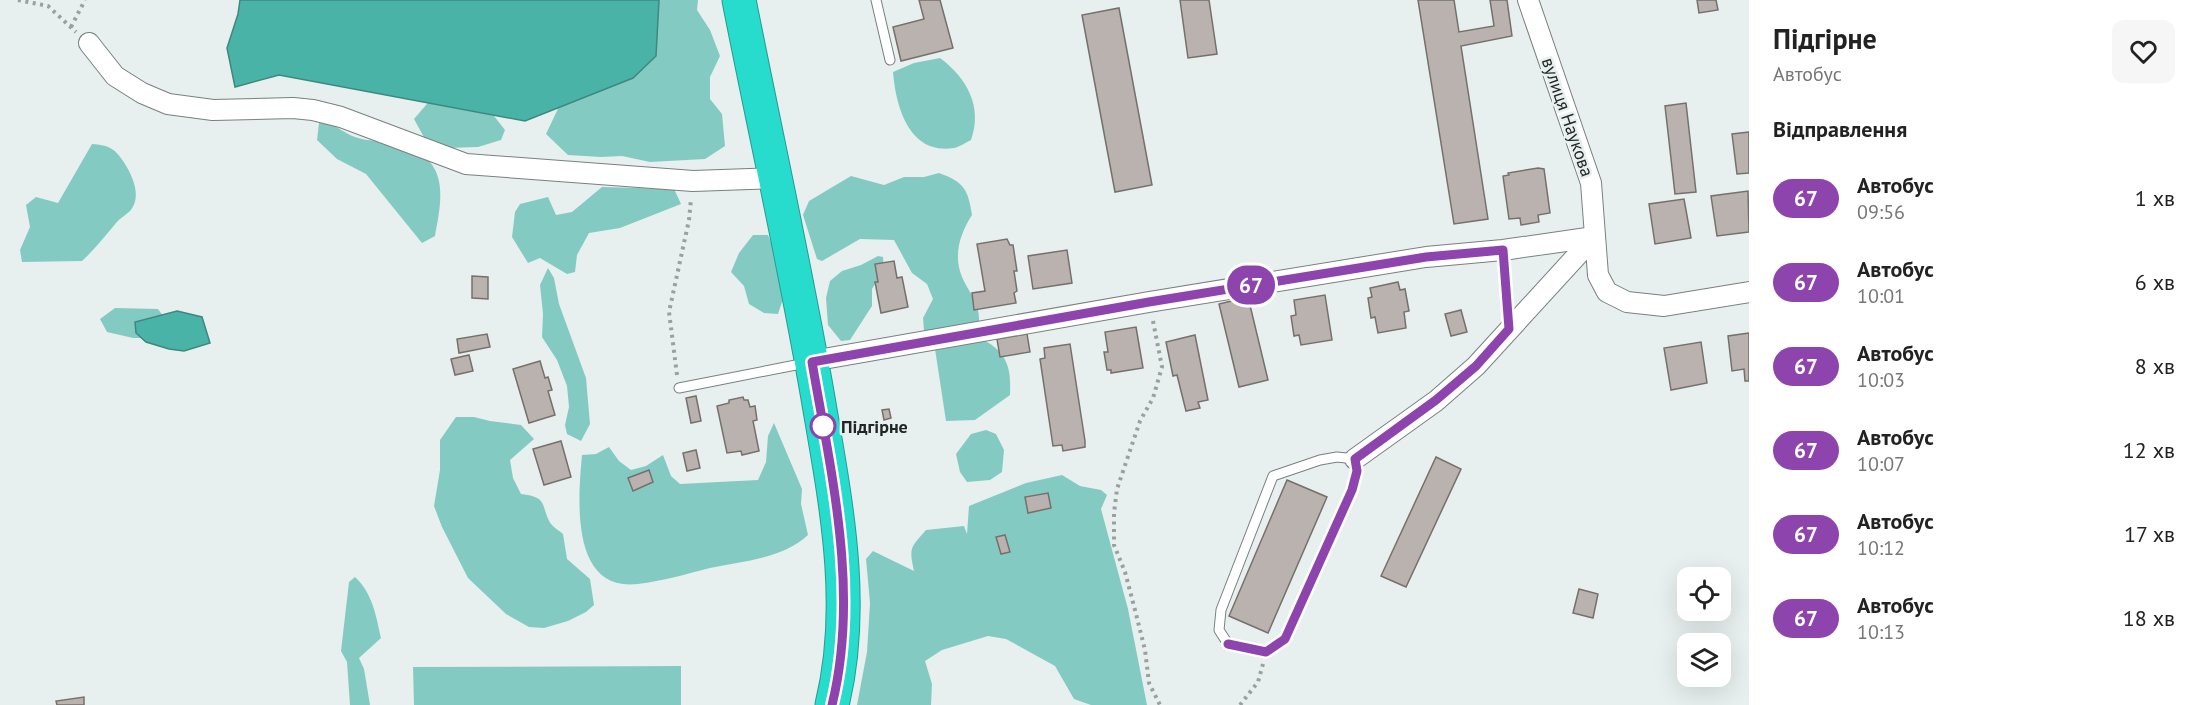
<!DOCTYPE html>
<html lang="uk">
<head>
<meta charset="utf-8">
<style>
	body { margin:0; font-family:"PT Sans",sans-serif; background:#f6f6f6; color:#222; height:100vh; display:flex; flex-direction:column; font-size:22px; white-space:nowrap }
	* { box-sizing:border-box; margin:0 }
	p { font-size:20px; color:#767676 }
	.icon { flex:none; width:33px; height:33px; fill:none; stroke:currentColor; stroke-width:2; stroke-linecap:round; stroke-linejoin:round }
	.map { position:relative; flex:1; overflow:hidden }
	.side { display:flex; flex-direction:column; background:#fff; width:450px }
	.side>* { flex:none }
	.badge { padding:0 12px; border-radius:20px; font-size:21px; line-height:39px }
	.tools { position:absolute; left:1677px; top:567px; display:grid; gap:12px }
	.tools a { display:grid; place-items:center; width:54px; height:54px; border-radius:12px; background:#fff; box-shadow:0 6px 24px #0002; font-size:30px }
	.map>.badge { position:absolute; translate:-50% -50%; box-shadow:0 0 0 3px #fff }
	h2 { padding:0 24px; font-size:22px; line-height:54px }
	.round { display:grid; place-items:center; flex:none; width:63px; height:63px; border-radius:12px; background:#f6f6f6 }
	.head { display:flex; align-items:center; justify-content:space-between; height:102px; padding:0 24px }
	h1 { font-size:28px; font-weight:700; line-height:45px }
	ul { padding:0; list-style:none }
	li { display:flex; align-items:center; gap:18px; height:84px; padding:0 24px }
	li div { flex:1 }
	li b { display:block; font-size:22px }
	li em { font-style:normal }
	li .badge { min-width:66px; font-weight:700; text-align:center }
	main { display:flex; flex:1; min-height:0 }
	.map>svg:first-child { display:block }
	.green { fill:#83cbc2 }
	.water { fill:#4ab3a8; stroke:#3e8880; stroke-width:1.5 }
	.building { fill:#b9b2af; stroke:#76706d; stroke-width:1.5 }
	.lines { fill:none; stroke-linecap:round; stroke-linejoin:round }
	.lane-casing { stroke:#79807f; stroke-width:11 }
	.street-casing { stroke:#79807f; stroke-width:22 }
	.highway-casing { stroke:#259c92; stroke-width:35 }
	.path { stroke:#99a09e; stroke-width:4; stroke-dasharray:3 4.5; stroke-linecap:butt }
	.lane { stroke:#fff; stroke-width:9 }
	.street { stroke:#fff; stroke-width:20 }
	.highway { stroke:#27dccd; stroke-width:33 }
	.line-casing { stroke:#fff; stroke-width:14 }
	.line { stroke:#8e44ad; stroke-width:9 }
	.stop-dot { fill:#fff; stroke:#8e44ad; stroke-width:3 }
	.labels { text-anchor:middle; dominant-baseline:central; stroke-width:5; stroke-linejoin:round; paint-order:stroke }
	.street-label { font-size:18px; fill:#222524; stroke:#e7f0ee }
	.stop-label { font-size:18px; font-weight:bold; fill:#222524; stroke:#e7f0ee; text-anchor:start }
</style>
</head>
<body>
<main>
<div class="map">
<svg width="1749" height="705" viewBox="0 0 1749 705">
	<rect width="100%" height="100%" fill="#e7f0ee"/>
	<g class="green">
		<polygon points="659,0 698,0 697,10 710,30 720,56 710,77 710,99 722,114 725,146 705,159 650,162 622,156 601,157 568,155 546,134 565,94 658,17"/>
		<path d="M940,58c27,20 43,49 31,82 -5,2 -11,7 -17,8 -45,7 -58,-41 -61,-76l21,-9z"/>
		<polygon points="432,98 494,116 505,130 501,140 478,147 448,148 426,141 414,119"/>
		<path d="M320,115c11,7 23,18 35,22 13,5 28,3 42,6 51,15 47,49 38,93l-13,7 -56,-69 -29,-15 -20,-19z"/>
		<path d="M92,144c17,1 24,5 33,20 8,13 17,33 5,47 -4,4 -10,7 -14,12 -11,13 -21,26 -34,38l-60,1 -2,-12 10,-23 -4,-22 10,-8 22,6z"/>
		<path d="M939,173c25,9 29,16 33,42 -12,19 -19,40 -10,62 7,16 18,26 17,44 -19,8 -34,12 -55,10l-1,-13 10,-19 -6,-15 -15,-11 -18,-33 -34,-1 -38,22 -5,-2 -14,-44 6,-14 42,-25 33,9 20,-8h20z"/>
		<polygon points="602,187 674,189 681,204 620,228 589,233 577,255 575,272 567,274 540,258 528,263 512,237 515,212 520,204 548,197 556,215 572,212"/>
		<polygon points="753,235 768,235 781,269 786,290 778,314 764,313 749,304 744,286 731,272 739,253"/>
		<polygon points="878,256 883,257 884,269 872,289 872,306 850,340 841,341 828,325 826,298 830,281 842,271 861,265"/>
		<polygon points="548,268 554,278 559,304 586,378 590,424 581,441 567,434 565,425 569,407 567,386 557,360 542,337 543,314 540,285"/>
		<polygon points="115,308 158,309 169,324 153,338 133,338 107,332 100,319"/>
		<path d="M982,339c26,14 29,29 28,56l-35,25 -29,1 -11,-72z"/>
		<path d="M456,417h18l16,4 31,4 13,14 -24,21 3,18 8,16c29,3 19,13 30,30 3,4 9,7 12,10l4,25 23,20 4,26 -8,7 -18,9 -24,7 -15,-1 -23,-13 -38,-36 -26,-51 -8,-21 6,-36v-30z"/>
		<path d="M774,423l28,66 -1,15 7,31c-26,24 -65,26 -98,33 -23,6 -48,13 -72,16 -68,8 -60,-85 -56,-129l14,-1 13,-7 10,14 12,9 15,-4 17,-11 8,21 9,8 78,-4 8,-18 2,-26z"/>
		<polygon points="986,430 996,434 1004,450 1002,472 990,480 967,482 960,472 956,454 971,434"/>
		<path d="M1062,475l18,11 21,4 6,5 -6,14 27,100 19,96h-56l-17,-6 -19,-33 -49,-27 -18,-3 -46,14 -17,11 7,23 -1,21h-74l10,-53 3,-49 -4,-44 7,-8 41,20c-5,-23 -4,-23 12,-41l38,-4 3,8 2,-28 57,-23z"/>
		<path d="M355,577c18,17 21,39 26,61l-22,20 5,11 6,36h-20l-3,-43 -6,-11 8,-69z"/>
		<polygon points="681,666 681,705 414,705 413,667"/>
	</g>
	<g class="water">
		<polygon points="240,0 659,0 656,56 633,78 525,121 279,75 235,87 227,48 238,14"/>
		<polygon points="177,311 202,317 210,343 184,351 169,349 146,342 136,333 135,322"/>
	</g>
	<g class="building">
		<polygon points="919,0 940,0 953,48 901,61 893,27 924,19"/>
		<polygon points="1180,0 1209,0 1217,54 1188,58"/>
		<polygon points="1418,0 1454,0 1459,32 1494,26 1490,0 1507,0 1512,36 1461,46 1488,219 1454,224"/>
		<polygon points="1697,0 1716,0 1718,10 1699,13"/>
		<polygon points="1119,8 1152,185 1115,192 1082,15"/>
		<polygon points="1686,103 1696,192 1675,194 1665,106"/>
		<polygon points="1749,132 1749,173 1737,174 1732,134"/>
		<polygon points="1538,168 1544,169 1550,213 1538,215 1539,222 1521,225 1520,218 1509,219 1503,176 1509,175 1508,173"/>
		<polygon points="1748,191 1749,232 1717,236 1711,196"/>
		<polygon points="1684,199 1691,238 1655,244 1649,204"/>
		<polygon points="1007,239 1010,245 1013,245 1017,271 1014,271 1017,291 1014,293 1016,303 974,310 972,293 985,291 977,244"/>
		<polygon points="1067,250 1072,283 1033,289 1028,256"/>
		<polygon points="894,261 897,278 902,277 908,307 881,313 875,282 878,282 875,264"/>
		<polygon points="472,276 488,277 488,299 472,298"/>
		<polygon points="1398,282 1400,290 1405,289 1409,311 1404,312 1406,328 1378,333 1375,317 1371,318 1368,298 1372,297 1370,288"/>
		<polygon points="1325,295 1332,340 1301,345 1299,335 1294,336 1291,316 1296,315 1294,300"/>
		<polygon points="1248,297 1268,380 1239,387 1219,304"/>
		<polygon points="1461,310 1467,332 1451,336 1445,314"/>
		<polygon points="1136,327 1143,368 1111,373 1111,370 1107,370 1104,352 1108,352 1105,332"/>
		<polygon points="1749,333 1749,381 1745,381 1744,369 1732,371 1728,336"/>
		<polygon points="487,334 490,347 459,353 457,339"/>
		<polygon points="1027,334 1030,352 1000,357 997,339"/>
		<polygon points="1195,335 1208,400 1198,402 1200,408 1186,411 1177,375 1173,376 1166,342"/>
		<polygon points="1701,342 1707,383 1671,390 1664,348"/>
		<polygon points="1070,344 1085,441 1085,447 1063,451 1062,445 1053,446 1040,359 1045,358 1044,348"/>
		<polygon points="469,355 473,371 455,375 451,359"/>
		<polygon points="540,361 545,378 548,377 552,390 548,391 555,415 529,423 513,369"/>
		<polygon points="696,396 701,421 691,423 686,398"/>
		<polygon points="743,397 744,400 748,400 750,407 755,406 757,420 753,421 759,451 742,455 741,451 727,453 717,406 729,403 729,400"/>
		<polygon points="889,409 891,418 884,420 882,410"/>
		<polygon points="561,441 571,477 544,485 533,449"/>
		<polygon points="696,450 700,468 687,471 683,453"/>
		<polygon points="1436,457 1461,469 1406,587 1381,576"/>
		<polygon points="649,470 653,482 633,491 628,478"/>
		<polygon points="1287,480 1327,497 1268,633 1229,616"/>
		<polygon points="1048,493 1051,508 1028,513 1025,497"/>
		<polygon points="1005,535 1010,552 1001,554 996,537"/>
		<polygon points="1579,589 1598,594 1593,618 1573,613"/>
		<polygon points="84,697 84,705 57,705 56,701"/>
	</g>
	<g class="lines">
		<defs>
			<g id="lane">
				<polyline points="876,0 890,60"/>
				<polyline points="1503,250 1509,327"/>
				<polyline points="679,388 806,363"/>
				<polygon points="1337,457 1355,459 1357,471 1352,490 1285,639 1266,652 1228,644 1219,630 1221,610 1273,476 1320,460"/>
			</g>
			<g id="street">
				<polyline points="1528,0 1591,183 1598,275 1607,292 1627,302 1664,306 1749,292"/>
				<polyline points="89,43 115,76 142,93 168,104 213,110 293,108 313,110 341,117 466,164 693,181 775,178"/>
				<polyline points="812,361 1149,302 1426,257 1503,250 1594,237"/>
				<polyline points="1355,459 1436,401 1476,366 1594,237"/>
			</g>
			<path id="highway" d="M739,0c26,132 56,265 79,398 17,101 39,205 14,307"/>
		</defs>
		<use href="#lane" class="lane-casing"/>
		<use href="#street" class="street-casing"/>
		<use href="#highway" class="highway-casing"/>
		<g class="path">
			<polyline points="18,0 48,6 76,32"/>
			<polyline points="71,27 85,0"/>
			<polyline points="1153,321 1162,367 1153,398 1140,421 1117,489 1114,513 1114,545 1125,572 1135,610 1145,650 1149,683 1160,705"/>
			<polyline points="677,375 669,312 689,220 691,199"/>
			<polyline points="1240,705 1258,682 1263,664"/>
		</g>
		<use href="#lane" class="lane"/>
		<use href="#street" class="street"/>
		<use href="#highway" class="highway"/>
	</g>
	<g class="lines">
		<defs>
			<path id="line" d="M832,705c28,-113 -1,-232 -20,-343l337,-60 277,-45 77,-7 6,79 -33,37 -40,34 -81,59 2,12 -5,19 -67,149 -19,13 -38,-8"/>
		</defs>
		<use href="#line" class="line-casing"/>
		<use href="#line" class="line"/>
	</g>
	<circle class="stop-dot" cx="823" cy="426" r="12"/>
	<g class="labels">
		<g class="street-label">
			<text transform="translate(1568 117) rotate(71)">вулиця Наукова</text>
		</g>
		<g class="stop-label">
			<text x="841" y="426">Підгірне</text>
		</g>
	</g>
</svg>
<div class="tools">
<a><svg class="icon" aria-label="locate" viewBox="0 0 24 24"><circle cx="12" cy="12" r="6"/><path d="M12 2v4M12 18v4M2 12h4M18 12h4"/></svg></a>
<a><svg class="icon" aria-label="layers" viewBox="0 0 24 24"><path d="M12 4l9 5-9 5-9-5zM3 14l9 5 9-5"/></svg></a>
</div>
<b class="badge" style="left:1251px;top:285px;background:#8e44ad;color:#fff">67</b>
</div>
<section class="side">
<div class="head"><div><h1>Підгірне</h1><p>Автобус</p></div><a class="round"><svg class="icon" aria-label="heart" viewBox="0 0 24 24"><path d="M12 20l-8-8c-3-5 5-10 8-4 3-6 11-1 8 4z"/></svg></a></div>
<h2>Відправлення</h2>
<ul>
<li><span class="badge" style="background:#8e44ad;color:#fff">67</span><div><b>Автобус</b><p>09:56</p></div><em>1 хв</em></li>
<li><span class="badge" style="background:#8e44ad;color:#fff">67</span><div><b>Автобус</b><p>10:01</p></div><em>6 хв</em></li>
<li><span class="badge" style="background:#8e44ad;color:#fff">67</span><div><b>Автобус</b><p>10:03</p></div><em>8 хв</em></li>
<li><span class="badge" style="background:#8e44ad;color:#fff">67</span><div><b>Автобус</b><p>10:07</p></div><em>12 хв</em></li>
<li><span class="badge" style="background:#8e44ad;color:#fff">67</span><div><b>Автобус</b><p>10:12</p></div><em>17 хв</em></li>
<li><span class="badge" style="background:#8e44ad;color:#fff">67</span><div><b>Автобус</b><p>10:13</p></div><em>18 хв</em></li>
</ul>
</section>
</main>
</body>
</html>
